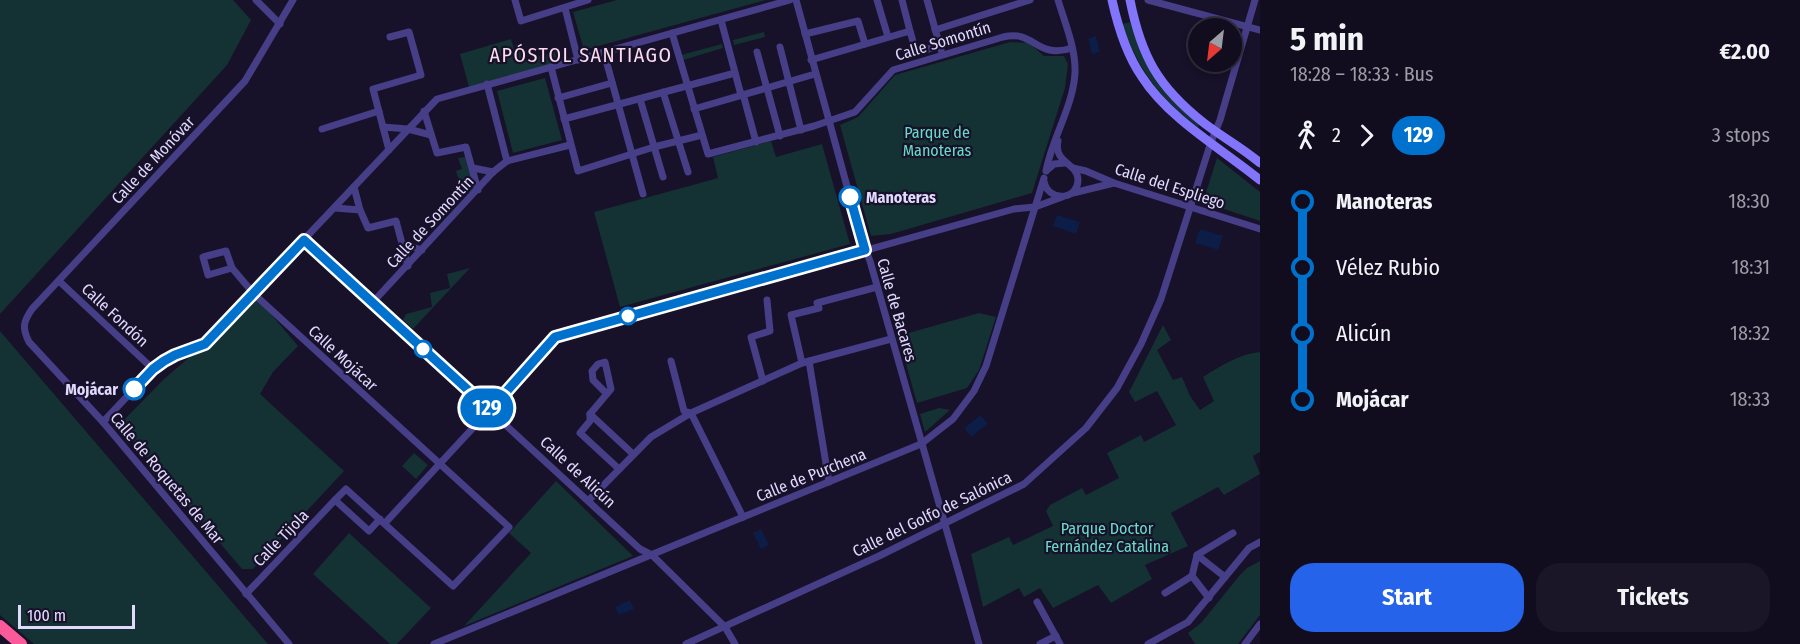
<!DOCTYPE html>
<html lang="en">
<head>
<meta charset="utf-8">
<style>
	body { margin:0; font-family:"Fira Sans Condensed",sans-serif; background:#1a1628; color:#f1f3f6; height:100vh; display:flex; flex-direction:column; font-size:22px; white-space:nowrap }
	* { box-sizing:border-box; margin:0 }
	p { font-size:20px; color:#9c9ca4 }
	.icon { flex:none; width:33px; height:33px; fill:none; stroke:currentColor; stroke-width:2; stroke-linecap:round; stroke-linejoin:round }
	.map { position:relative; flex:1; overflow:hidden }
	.details { display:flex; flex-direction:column; background:#110d1f; width:540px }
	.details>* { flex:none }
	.badge { padding:0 12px; border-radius:20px; font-size:21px; line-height:39px }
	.needle { width:39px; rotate:208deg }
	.fabs { position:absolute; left:1188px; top:18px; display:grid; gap:12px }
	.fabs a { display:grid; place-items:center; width:54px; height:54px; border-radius:50%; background:#110d1f; box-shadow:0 3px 9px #0003,0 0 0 2px #302d3d; font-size:30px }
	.scale { position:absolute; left:18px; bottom:15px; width:117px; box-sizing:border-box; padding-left:6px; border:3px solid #e1dafe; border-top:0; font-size:16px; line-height:21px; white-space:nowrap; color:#e1dafe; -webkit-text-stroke:4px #171129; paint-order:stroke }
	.map>.badge { position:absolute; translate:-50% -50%; box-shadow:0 0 0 3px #fff }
	.legs { display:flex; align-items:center; gap:9px; height:66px; padding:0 30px; font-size:20px }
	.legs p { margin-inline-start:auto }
	.overview { display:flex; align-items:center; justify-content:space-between; height:102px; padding:0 30px }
	h1 { font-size:33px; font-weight:700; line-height:45px }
	.primary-button { display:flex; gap:12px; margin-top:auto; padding:12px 30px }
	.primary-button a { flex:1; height:69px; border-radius:24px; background:#2563eb; color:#fff; font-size:24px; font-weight:700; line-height:69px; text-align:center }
	.primary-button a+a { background:#1a1628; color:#f1f3f6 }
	ul { padding:0 30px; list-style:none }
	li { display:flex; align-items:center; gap:21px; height:66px; font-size:22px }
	li i { display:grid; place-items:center; width:9px; height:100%; margin:0 8px; background:currentColor }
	li i::after { content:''; width:15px; height:15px; margin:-8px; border:4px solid; border-radius:50%; background:#110d1f }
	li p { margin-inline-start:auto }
	li:first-child i { background:linear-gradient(#0000 50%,currentColor 0) }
	li:last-child i { background:linear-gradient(currentColor 50%,#0000 0) }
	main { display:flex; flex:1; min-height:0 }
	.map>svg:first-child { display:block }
	.green { fill:#143133 }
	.water { fill:#0c1d47 }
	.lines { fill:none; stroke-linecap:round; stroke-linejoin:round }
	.street { stroke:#463e86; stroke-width:7 }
	.secondary { stroke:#8274fb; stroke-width:9 }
	.highway { stroke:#fa599a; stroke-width:12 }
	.line-1-casing { stroke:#fff; stroke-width:14 }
	.line-1 { stroke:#0072ce; stroke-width:9 }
	.stop-1-dot { fill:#fff; stroke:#0072ce; stroke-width:3 }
	.labels { text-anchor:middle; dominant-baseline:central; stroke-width:4.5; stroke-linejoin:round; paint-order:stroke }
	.street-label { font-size:16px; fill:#e1dafe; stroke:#171129 }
	.park-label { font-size:16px; fill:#67ddc9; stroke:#171129 }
	.stop-label { font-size:16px; font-weight:bold; fill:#e1dafe; stroke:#171129; text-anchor:start }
	.quarter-label { font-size:20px; letter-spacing:1.5px; fill:#fedcef; stroke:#171129 }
</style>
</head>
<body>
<main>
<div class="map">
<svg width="1260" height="644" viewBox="0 0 1260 644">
	<rect width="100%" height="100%" fill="#171129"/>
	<g class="green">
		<polygon points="0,0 233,0 251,20 227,65 0,314"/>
		<polygon points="617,0 766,0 584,50 573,12"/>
		<path d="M1130,22l10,29 5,11 55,62 -2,3c-41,-32 -58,-55 -76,-103z"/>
		<polygon points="764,32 765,37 734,45 733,40"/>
		<polygon points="511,39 515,53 524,50 525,60 555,52 557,62 469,87 460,54"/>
		<polygon points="1010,42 1029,43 1044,56 1064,56 1068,64 1065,88 1032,193 891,234 871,236 840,125 858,117 895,75"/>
		<polygon points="722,44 723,48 683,60 681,55"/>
		<polygon points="545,78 562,140 513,153 497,91"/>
		<polygon points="771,141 776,157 822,144 850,244 620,307 594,212 718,178 713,157"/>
		<polygon points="465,157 475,188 469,193 466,182 460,183 456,171 462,169 458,158"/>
		<polygon points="1217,158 1260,192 1260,221 1203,202"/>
		<polygon points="470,268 413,329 403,320 406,314 432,307 430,293 450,288 447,274"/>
		<polygon points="254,294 298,346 273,372 260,394 344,471 253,569 242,569 119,425 164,379 205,344"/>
		<polygon points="979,313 996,317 979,370 967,388 917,403 898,336"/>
		<path d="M1163,325l8,15 -14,10 16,30 9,-3 8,19 10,14 14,-9 -11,-24c18,-11 35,-23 57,-25v100l-7,4 7,18 -36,21 -6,-8 -47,26 17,33 -43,19 7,14 -41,24 -13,-18 -45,23 -13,-20 -16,9 -5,-9 -36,19 -12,-53 38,-17 4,8 40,-19 -7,-15 4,-6 32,-17 4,7 33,-17 -12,-25 34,-18 3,7 32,-17 -19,-34 -22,11 -6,-10z"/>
		<polygon points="0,331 268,644 34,644 0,615"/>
		<polygon points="939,408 950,410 925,432 920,414"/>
		<polygon points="414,453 428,465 416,479 402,466"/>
		<polygon points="556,481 633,556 464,626 531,553 509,533"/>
		<polygon points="349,533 431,608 397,644 390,644 313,574"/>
		<polygon points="1260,561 1260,615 1238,644 1195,644 1188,633 1201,623 1240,575 1247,568"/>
	</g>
	<g class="water">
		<polygon points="1096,36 1100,52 1092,54 1088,39"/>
		<polygon points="1057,215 1080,222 1076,234 1053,226"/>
		<polygon points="1200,229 1223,236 1218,250 1195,243"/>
		<polygon points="981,415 988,424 971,437 964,428"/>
		<polygon points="761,529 769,545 761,549 753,533"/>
		<polygon points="630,600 634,609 619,615 615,607"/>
	</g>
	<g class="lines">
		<g class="street">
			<polyline points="256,0 280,24"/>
			<polyline points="515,0 521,21 588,0"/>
			<polyline points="796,0 862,241 870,261 979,644"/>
			<polyline points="877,0 888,37"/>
			<polyline points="902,0 910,31"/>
			<polyline points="927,0 941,50"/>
			<polyline points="1148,0 1260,30"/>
			<polyline points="565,8 578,60"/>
			<polyline points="721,20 741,95"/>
			<polyline points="935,30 1030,0"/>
			<path d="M672,33l36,121 106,-28 41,-14 38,-42 110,-33c32,-8 33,23 69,11"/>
			<polyline points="805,34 858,21 865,44"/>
			<polyline points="780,47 801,130"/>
			<polyline points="757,52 780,136"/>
			<polyline points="604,53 643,194"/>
			<polyline points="811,60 910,31 916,52 940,46"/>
			<polyline points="551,67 578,171 654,147 702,135"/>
			<polyline points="487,84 507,161"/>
			<polyline points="663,92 688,172"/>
			<polyline points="743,94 756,142"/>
			<polyline points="558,98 612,83"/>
			<polyline points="640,99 663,177"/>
			<polyline points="694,109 815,74"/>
			<polyline points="424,111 437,153 466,147 478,190"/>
			<polyline points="564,119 735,73"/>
			<polyline points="383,127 408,129 431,135"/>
			<polyline points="322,129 379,111"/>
			<polyline points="389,150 373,89 421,75 409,32 390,37"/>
			<polyline points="473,168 493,172"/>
			<polyline points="1073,168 1086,171 1114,183 1260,229"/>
			<polyline points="1047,170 1054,164 1065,163"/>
			<path d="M1046,171c6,-33 27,-64 29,-98 1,-24 -10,-50 -17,-73"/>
			<path d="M1044,181c3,20 33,21 34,-1 0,-17 -25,-17 -20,-39"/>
			<polyline points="354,187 360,210"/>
			<polyline points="1073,193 1114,183"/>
			<polyline points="335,208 360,210 368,228 396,221 408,266"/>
			<polyline points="304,239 640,549 652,555 725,627 735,644"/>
			<polyline points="402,244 422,250"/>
			<polyline points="232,268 208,275 203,257 226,251 232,268 254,294 509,527 453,586 346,489 335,500 369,531 380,519"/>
			<polyline points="59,281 153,369"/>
			<polyline points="373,302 493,172 507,161 570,145"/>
			<polyline points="671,361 684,411 691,413 743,517"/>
			<polyline points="809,361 829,482"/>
			<polyline points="802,363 791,315 819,308 817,303 877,287"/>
			<polyline points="763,381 751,337 770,331 767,300"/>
			<polyline points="607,394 593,380 592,371 598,364 605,362 611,389 590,414 590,421 580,433 619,469"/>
			<polyline points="590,414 633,454"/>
			<polyline points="103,422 153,369 175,355 205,344 437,99 790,0"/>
			<polyline points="589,500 651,437 691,413 802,363 891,339"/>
			<polyline points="385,523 482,418 555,337 1014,209 1035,207 1062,197"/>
			<polyline points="1197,555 1225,577"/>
			<polyline points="1165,593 1192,576"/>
			<polyline points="246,594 335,500"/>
			<polyline points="1209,598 1192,576 1197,555 1233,533"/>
			<polyline points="1037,602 1060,644"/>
			<path d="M289,644l-186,-222 -74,-80c-7,-14 -6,-20 3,-33l213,-228 48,-81"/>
			<polyline points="434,644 921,444 953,419 974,391 986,366 1044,178"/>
			<polyline points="686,644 879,556 1024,484 1086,428 1117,388 1141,344 1161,299 1211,142 1220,120 1255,0"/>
			<polyline points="1040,644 1056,636"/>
			<polyline points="1148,644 1188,622 1249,548 1260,542"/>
			<polyline points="1245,644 1260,624"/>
		</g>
		<g class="secondary">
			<path d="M1112,0c6,27 14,54 30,77 27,42 80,72 118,103"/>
			<path d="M1130,0c11,56 28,87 74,123 18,14 39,25 56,40"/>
		</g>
		<polyline class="highway" points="0,626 21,644"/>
	</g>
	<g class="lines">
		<defs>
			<polyline id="line-1" points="134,389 153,369 164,361 175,355 205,344 304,240 490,410 555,337 865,250 850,197"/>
		</defs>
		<use href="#line-1" class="line-1-casing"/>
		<use href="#line-1" class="line-1"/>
	</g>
	<g class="stop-1-dot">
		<circle cx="850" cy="197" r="10"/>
		<circle cx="628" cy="316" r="8"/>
		<circle cx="423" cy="349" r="8"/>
		<circle cx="134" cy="389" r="10"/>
	</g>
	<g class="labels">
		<g class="street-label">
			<text transform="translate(943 41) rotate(-17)">Calle Somontín</text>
			<text transform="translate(153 160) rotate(-47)">Calle de Monóvar</text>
			<text transform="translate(1170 186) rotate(18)">Calle del Espliego</text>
			<text transform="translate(430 222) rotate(-47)">Calle de Somontín</text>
			<text transform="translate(897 310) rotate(74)">Calle de Bacares</text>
			<text transform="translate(115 315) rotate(43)">Calle Fondón</text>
			<text transform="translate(343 358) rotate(43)">Calle Mojácar</text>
			<text transform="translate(578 472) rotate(43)">Calle de Alicún</text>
			<text transform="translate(811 475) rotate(-22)">Calle de Purchena</text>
			<text transform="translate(167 478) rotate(50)">Calle de Roquetas de Mar</text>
			<text transform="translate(932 514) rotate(-26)">Calle del Golfo de Salónica</text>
			<text transform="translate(281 538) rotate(-46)">Calle Tijola</text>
		</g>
		<g class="park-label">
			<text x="937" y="132">Parque de<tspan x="937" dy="18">Manoteras</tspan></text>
			<text x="1107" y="528">Parque Doctor<tspan x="1107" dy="18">Fernández Catalina</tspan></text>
		</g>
		<g class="stop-label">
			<text x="866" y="197">Manoteras</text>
			<text x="118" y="389" text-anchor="end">Mojácar</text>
		</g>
		<g class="quarter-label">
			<text x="581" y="55">APÓSTOL SANTIAGO</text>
		</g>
	</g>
</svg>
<div class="fabs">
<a><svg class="needle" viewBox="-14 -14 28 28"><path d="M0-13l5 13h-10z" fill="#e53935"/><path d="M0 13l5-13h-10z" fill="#9c9ca4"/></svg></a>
</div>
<div class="scale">100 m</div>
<b class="badge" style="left:487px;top:408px;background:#0072ce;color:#fff">129</b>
</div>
<section class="details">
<div class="overview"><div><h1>5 min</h1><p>18:28 – 18:33 · Bus</p></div><b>€2.00</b></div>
<div class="legs"><svg class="icon" aria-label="walk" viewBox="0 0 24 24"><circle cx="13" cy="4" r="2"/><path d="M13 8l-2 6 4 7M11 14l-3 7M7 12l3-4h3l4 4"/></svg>2<svg class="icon" aria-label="forward" viewBox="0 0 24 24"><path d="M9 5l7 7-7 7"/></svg><b class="badge" style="background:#0072ce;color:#fff">129</b><p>3 stops</p></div>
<ul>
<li><i style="color:#0072ce"></i><b>Manoteras</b><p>18:30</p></li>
<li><i style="color:#0072ce"></i><span>Vélez Rubio</span><p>18:31</p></li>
<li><i style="color:#0072ce"></i><span>Alicún</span><p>18:32</p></li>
<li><i style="color:#0072ce"></i><b>Mojácar</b><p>18:33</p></li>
</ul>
<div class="primary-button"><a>Start</a><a>Tickets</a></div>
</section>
</main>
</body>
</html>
